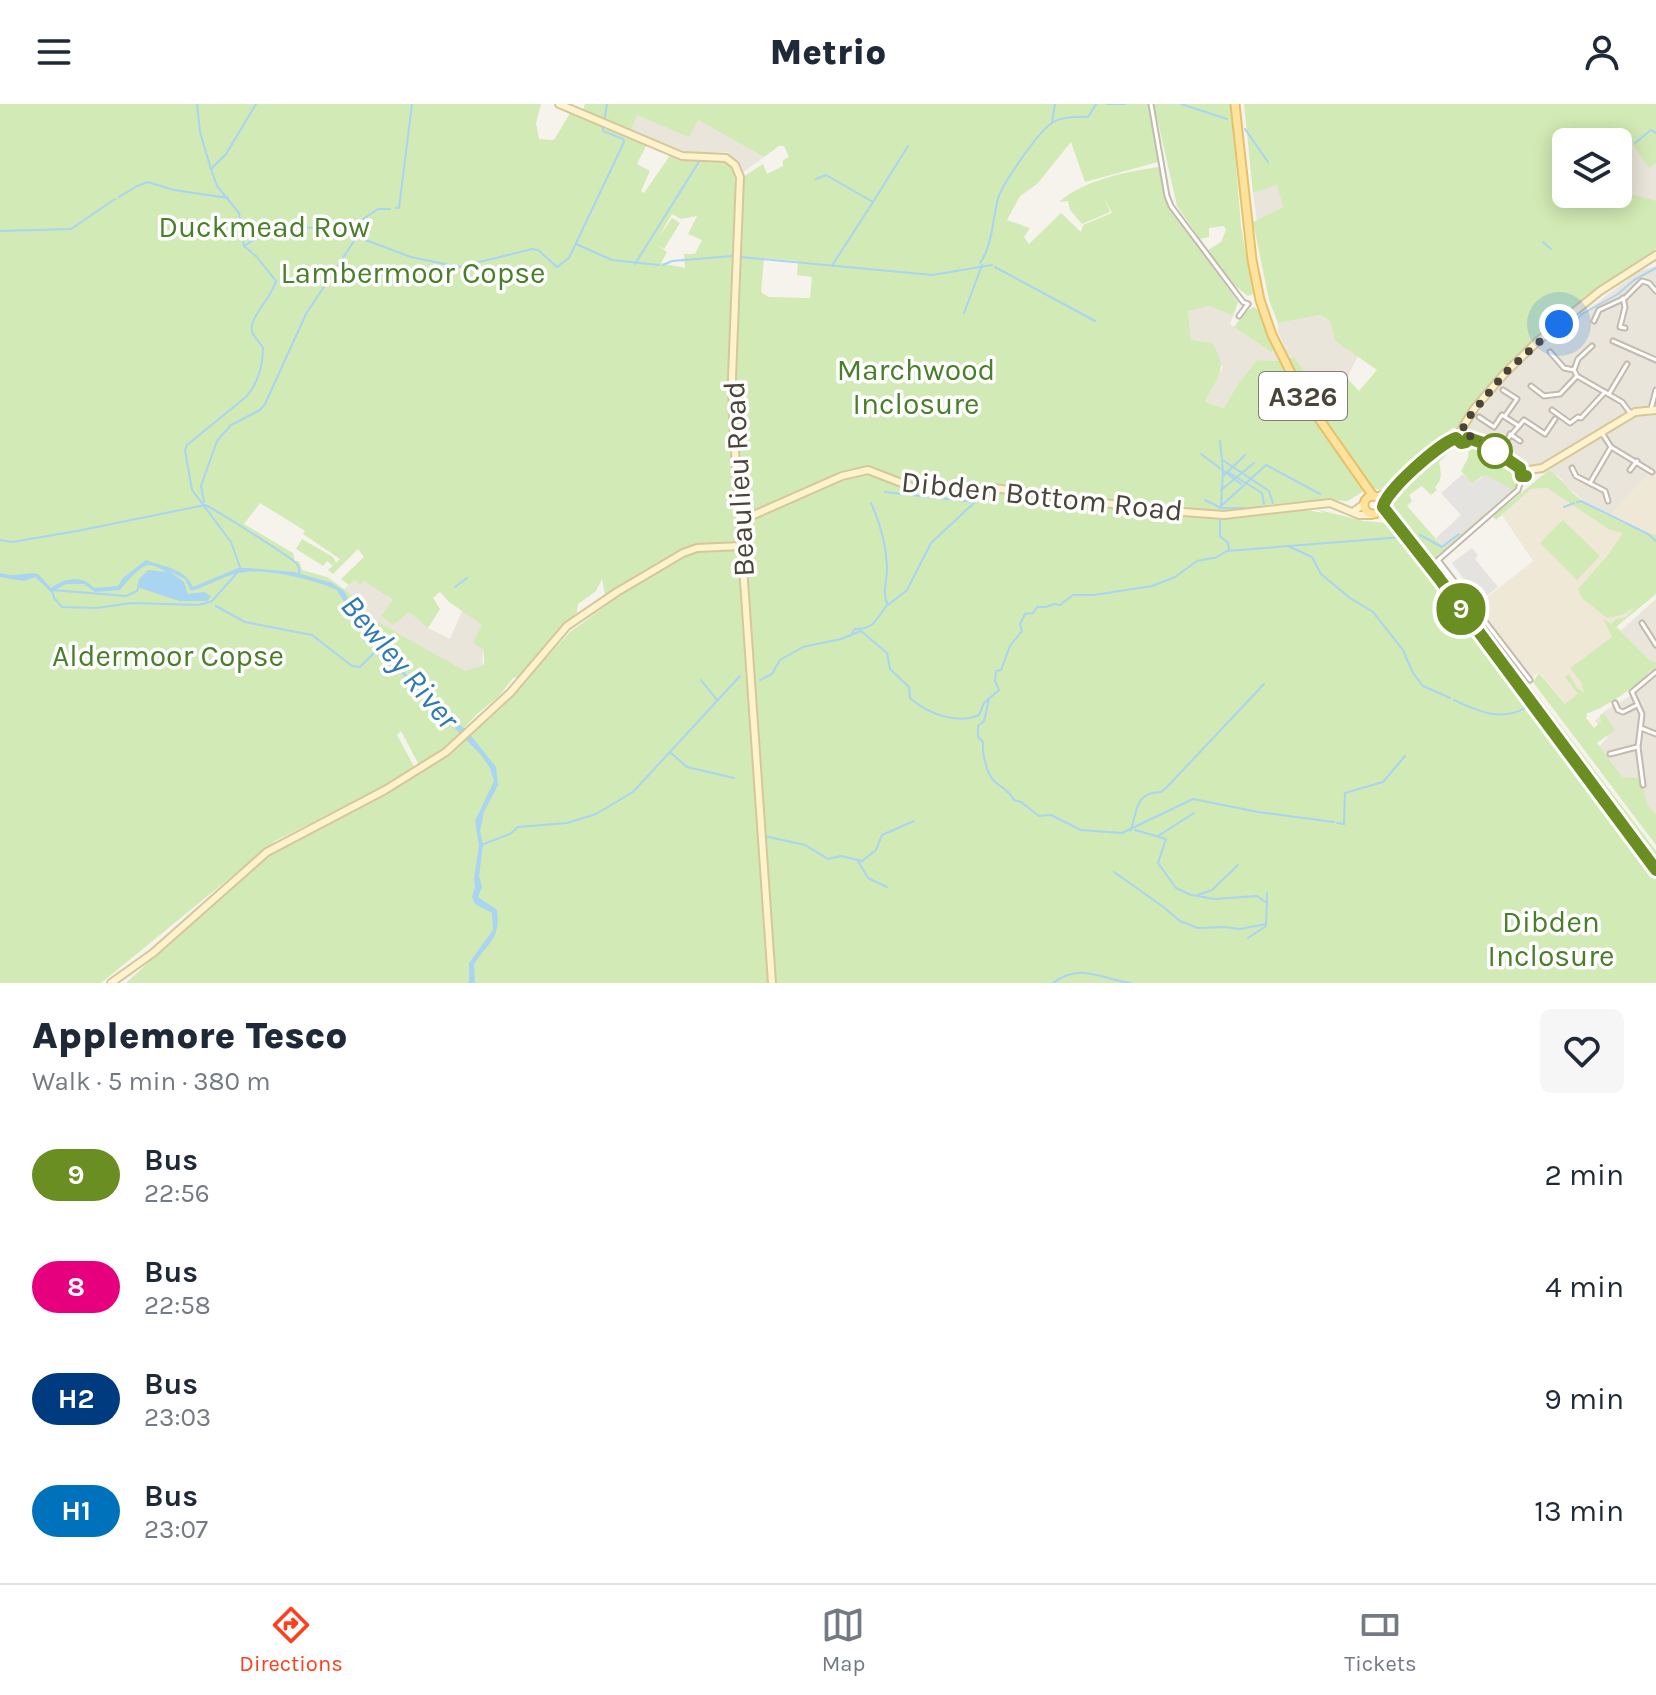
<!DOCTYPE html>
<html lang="en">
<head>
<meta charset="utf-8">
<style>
	body { margin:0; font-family:Karla,sans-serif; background:#f6f6f7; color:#1f2937; height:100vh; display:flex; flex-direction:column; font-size:30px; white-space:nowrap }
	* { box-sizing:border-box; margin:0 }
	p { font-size:26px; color:#747a83 }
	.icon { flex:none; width:44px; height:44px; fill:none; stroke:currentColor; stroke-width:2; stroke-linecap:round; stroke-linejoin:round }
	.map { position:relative; height:879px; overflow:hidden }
	.sheet { display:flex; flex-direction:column; background:#fff; flex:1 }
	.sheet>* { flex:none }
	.badge { padding:0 16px; border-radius:26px; font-size:28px; line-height:52px }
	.buttons { position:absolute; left:1552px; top:24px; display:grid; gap:16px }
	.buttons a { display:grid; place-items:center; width:80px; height:80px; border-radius:12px; background:#fff; box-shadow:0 4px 20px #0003; font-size:40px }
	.you { position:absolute; width:40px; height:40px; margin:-20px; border:6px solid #fff; border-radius:50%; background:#1a73e8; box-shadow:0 0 0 12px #1a73e833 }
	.map>.badge { position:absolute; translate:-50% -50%; box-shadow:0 0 0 4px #fff }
	.round { display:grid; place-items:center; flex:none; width:84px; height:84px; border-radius:12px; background:#f6f6f7 }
	.head { display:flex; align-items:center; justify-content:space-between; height:136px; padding:0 32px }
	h1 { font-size:38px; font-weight:800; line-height:60px }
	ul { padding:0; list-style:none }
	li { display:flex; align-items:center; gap:24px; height:112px; padding:0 32px }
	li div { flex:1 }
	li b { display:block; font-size:30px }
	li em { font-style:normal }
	li .badge { min-width:88px; font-weight:700; text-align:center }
	header { display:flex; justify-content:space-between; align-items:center; height:104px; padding:0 32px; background:#fff; font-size:36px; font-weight:800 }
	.dock { display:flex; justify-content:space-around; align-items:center; height:112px; border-top:2px solid #e0e1e3; background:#fff; font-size:22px; color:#747a83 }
	.dock a { display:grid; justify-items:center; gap:4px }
	.dock .current { color:#fc3f1d }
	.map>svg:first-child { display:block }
	.residential { fill:#eae5da }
	.education { fill:#efe8d6 }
	.green { fill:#d2eab5; fill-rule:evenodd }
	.parking { fill:#e5e3e0 }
	.water { fill:#a9d4f2 }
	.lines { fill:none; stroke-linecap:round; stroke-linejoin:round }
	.stream { stroke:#a9d4f2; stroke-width:2 }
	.street-casing { stroke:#c2bbae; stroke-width:7 }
	.secondary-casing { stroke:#d6c79b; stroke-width:10 }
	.primary-casing { stroke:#e6c16a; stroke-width:11 }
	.street { stroke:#fff; stroke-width:3 }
	.secondary { stroke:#fff3cd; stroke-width:6 }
	.primary { stroke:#ffe39c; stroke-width:7 }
	.line-casing { stroke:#fff; stroke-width:18 }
	.line { stroke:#6b8e23; stroke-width:12 }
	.walk { stroke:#4b4439; stroke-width:8; stroke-dasharray:0 14.4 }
	.stop-dot { fill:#fff; stroke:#6b8e23; stroke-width:4 }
	.labels { text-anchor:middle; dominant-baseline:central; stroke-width:7; stroke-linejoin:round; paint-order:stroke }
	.shield { fill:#fff; stroke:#817c74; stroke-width:2 }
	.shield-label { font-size:28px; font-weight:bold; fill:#4b4439 }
	.park-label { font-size:30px; fill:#4a7f2a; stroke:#fff }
	.street-label { font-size:30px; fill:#4b4439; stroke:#fff }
	.water-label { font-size:32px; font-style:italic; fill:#2e7ab2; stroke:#fff }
</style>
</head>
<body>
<header><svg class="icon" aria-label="menu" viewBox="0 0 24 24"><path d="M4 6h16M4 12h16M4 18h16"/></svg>Metrio<svg class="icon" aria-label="person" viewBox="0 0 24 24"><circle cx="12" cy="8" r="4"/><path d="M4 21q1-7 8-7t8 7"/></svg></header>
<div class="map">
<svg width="1656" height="879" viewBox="0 0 1656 879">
	<rect width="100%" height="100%" fill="#f6f3ec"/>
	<g class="residential">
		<polygon points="637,10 698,16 764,53 742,69 736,56 727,48 685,50 669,45 630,29"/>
		<polygon points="1632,40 1649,63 1656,59 1656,118 1592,103 1580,102 1576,90 1618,90 1618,49"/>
		<polygon points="1278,80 1283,103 1257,117 1253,89"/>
		<polygon points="1656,162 1656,363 1610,411 1584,397 1565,382 1561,374 1549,366 1542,370 1521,364 1465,333 1465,326 1509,271 1541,241 1639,167"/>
		<polygon points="1210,202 1233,212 1230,220 1271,248 1285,244 1278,228 1278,219 1320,211 1330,217 1335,237 1358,252 1347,274 1335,278 1324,272 1312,278 1293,253 1278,257 1258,256 1238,280 1225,304 1205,298 1223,263 1191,236 1188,206"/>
		<polygon points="355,476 369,479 392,497 399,513 409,508 428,524 450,535 462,507 482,521 484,546 482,558 484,561 481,581 464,567 375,516 344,485"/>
		<polygon points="1656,495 1656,726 1597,645 1608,633 1595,617 1606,606 1629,593 1646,576 1652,565 1616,531"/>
	</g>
	<g class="education">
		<polygon points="1656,363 1656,431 1655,433 1610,411"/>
		<polygon points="1547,384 1610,426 1624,429 1656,488 1617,522 1642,556 1569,604 1539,568 1531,574 1476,502 1533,457 1502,411 1531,385"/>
	</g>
	<g class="green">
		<path d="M0,0h541l-5,19 3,16 15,1 16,-27 77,31 -10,20 13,7 -9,20 3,2 27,-39 16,6 37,1 9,6 3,26 -2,93 -2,9 5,2 6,-120 20,-13 4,10 16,-8v-6l6,-3 -5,-11h-5l-15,11 -66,-37 -9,17 -52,-22 -7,18 -48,-21 3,-8h564l9,58 -73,20 -14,-40 -34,42 -17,12 -13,24 23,8 -6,9 5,7 32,-31 20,19 2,-7 29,-12 -8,-16 6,15 -28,12 -12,-14 -2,-9 -9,1c25,-22 69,-31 101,-35l4,31 74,104 -5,14 -23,-10 -22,5 3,29 21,3c17,27 6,32 -7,59l19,6 14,-24 19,-24 21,1 16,-4 18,25 12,-6 11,6 12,-4 12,13 18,-21 -42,-29 -5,-20 -10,-6 -42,8 -9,-23 -16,-78 30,-15 -6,-22 -24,8 -9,-89h412v59l-7,5 -17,-24 -14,9v-11h-52v39l-7,9 7,-5v9h11l3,9 5,2c24,-15 43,-13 71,-4v48l-71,47 -17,19 -44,36 -49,56 -8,5 -11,16h-4c-16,22 -49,50 -73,62l-9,-3 -22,14 -28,-1 -55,5 -29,7 -57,-3 34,10 6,-3h37l38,-8 30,5 -5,-3 45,11 21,2 15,13 106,138 83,116 67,84v109h-883l-24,-349 -4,5 3,21 1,38 21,285h-644l143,-131 111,-57 62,-36 81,-76 47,-51 37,-27 -5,-26 -6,12 -18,13 -1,8 -59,66 -4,-1 -15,19 -22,18 -29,31 -29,20 -18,-34 -4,4 19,35 -141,71 -174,142h-101zM672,110l9,5 16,-3 -9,18 14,6 -7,14h-11l1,14 -24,-5 6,-11 -13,-9 10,6 16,-26 -8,-5 -14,20zM764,154l34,3 -1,14 15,2 -2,21 -41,-1 -8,-5zM260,399l42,26 3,2 -2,3 37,25 -4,4 -3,-6 -31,-18 -6,10 27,17 4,-5 6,5 -5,4 5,4 25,-25 6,8 -23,22 8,6 6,-5 5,5 4,-4 27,18 1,2 -11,15 12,9 16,-13 19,16 12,-19 -7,-11 7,-6 9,10 33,23 -9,18 11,7v15l-19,6 -90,-51 -28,-29 -20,-14 -25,-7 -3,-9h-4l-2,-8 -49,-29z"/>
		<polygon points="1154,0 1231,0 1241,122 1253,190 1248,192 1233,180 1208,146 1221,138 1226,126 1224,122 1209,124 1209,133 1200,135 1177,102"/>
		<polygon points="1254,203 1261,208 1276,246 1271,248 1234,223 1246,207"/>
		<path d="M1474,339c20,9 53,22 42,48l-78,64 -2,6 220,290v9l-270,-353c3,-20 45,-48 61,-62h8l5,3h-7l-14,14c2,10 4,17 -4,25l2,3 -6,5 -9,-9 -13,9 3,6 -5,5 37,42 68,-58 -30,-14 -10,8 -11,-13 7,-13 1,-11z"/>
		<path d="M1549,366c12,7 16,17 27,26 18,14 60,35 80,39v59l-40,33 34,34 6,1v5c-8,4 -8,8 -14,13 -12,10 -42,31 -55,33l-1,5 8,10 7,-6 -1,-7 4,-2 11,17 -18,13 25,34 19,1 6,27 9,9v31l-123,-163 6,-9 26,31 13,-10 -13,-17 4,-3 8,14 7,5 -3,-11 -11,-14 42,-31 -9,-18 8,5 5,-5 10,-2 9,-10 -13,8 -15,3 -25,-20 -4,-9 30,-34 15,-22 -13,-3 -63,-42 -16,1 -35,31 -3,-4z"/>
		<polygon points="1563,416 1600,452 1577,476 1540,439"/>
	</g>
	<g class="parking">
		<polygon points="1463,370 1472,380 1486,371 1513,386 1444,444 1436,434 1461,411 1441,389"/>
		<polygon points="1472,444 1478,451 1475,455 1498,483 1480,497 1452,459"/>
	</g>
	<path class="water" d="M146,456c17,7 39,8 47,27l45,-19h10l46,4 38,11 12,8 10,20 19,20 14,21 27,31 54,49 28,35 2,18 -14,27 -4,19 3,14 -4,31 3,11 -4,10 19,13c4,31 -10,32 -23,55l1,18h-6v-20l24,-33 -1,-17 -17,-9 -3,-7 3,-10 -1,-8 5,-34 -4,-24 19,-40 -4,-13 -9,-13 -100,-103 -13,-22 -18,-18 -13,-22c-23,-11 -74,-23 -99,-17 -16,4 -31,13 -47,18l-6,-12 -16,-8 15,11 4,12 16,-2 7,4 -4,5h-28l-42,-14 2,-8 9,-9 19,2c-4,-2 -13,-8 -18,-7 -9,0 -23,18 -29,25l-25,2 -11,-8h-18l-15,8 -16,-15 -11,4 -24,-4v-4c17,5 24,-1 38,1l13,14c14,-10 30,-14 43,0l24,-2 5,-8z"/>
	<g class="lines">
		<g class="stream">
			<path d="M197,0l3,28 11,37 6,17 22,27 5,33 12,10 20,25c-3,15 -27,36 -24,50 1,6 9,12 11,17 0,18 -5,34 -16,48l-60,49 -2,5 7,40 39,52 10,28"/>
			<polyline points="1107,0 1125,0"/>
			<polyline points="1181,0 1227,15"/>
			<polyline points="604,18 607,0"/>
			<polyline points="1052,18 1055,0"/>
			<polyline points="1245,25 1268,58"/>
			<polyline points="1635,39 1651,26 1656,29"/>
			<polyline points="212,64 226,50 256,0"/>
			<polyline points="816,75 826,71 873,98 833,160"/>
			<polyline points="119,93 137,82 148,78 174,86 228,94"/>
			<polyline points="873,98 908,42"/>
			<polyline points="396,104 399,104 412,0"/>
			<polyline points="0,127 71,125 115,95"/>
			<polyline points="344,128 411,153 459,163 532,145 538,146 557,163 569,154 624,38 623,35 603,27 603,24"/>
			<polyline points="1543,138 1551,145"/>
			<polyline points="576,140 612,156 659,161"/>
			<path d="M244,142c30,-22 64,-21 100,-14l34,-23h12"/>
			<polyline points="740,153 932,171 992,161"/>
			<path d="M980,159c13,-19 12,-42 18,-64 4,-15 41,-68 54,-76 8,-6 26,-7 36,-6l8,-13"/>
			<polyline points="635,160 700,56"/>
			<polyline points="663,161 672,157 733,152"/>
			<polyline points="995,163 1095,217"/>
			<polyline points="964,209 982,161"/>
			<polyline points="1576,216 1582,210 1618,190 1634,176 1656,164"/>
			<polyline points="1220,337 1223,366 1221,404 1244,404"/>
			<polyline points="1201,350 1241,380"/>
			<polyline points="1224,357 1269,387 1273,399"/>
			<polyline points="1228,368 1262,389 1264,400"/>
			<polyline points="1223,372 1245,351"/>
			<polyline points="1221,386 1254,359"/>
			<polyline points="1205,396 1221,404"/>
			<polyline points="204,398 201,382 217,337 231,321 260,306 265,300 306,210 356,134"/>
			<polyline points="1577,398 1581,397 1648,430 1656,437"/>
			<path d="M871,399c9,20 15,41 16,63 1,14 -6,27 1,39l19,-15 24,-47 44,-41 -90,-10"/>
			<polyline points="1220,403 1266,361 1320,390"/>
			<polyline points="1564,403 1574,399"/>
			<polyline points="1220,415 1220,432 1228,439 1229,446"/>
			<polyline points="1420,431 1442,443 1459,430"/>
			<path d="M0,436l12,2 65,-11 128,-26c8,3 87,53 91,58 4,5 3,6 3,12"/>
			<polyline points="1288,442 1312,453 1321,470 1350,494 1373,508 1403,546 1413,569 1423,582 1450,594"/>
			<polyline points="1215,454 1227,447 1403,433"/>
			<polyline points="455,483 467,474"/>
			<polyline points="138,484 137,487 126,492 52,486 54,494 62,503 97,504 131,499 199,501 212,497 237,469"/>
			<polyline points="216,502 245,518 312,531 352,562 360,563 378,545"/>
			<path d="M852,529l3,-4c19,1 22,-11 32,-24"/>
			<polyline points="701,576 717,596"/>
			<path d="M760,576l12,-6 8,-14 23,-13 38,-8 20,-8 26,22 3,16 19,18 1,11c17,15 46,27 69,17l5,-12 15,-13 -4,-9 1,-10 5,-1 9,-24 12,-15 -2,-7 5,-10 8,-1 4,-6h9l8,-3 6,1 13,-10h21l58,-9 23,-9 22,-16 16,-3"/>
			<path d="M989,595l-5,22 -6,5v11l5,5c-1,10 3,31 11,39 8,7 14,8 20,19l7,2 18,14 12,-1 30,15 41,3 71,-34 65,13 76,10"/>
			<path d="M1454,596c24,11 47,22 71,8"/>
			<polyline points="671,649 687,663 734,674"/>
			<polyline points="1337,719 1344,720 1345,689 1383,678 1405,652"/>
			<polyline points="1135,726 1166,735 1158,759 1176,784 1191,791"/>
			<path d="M1130,727c8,-17 3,-39 31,-39l6,-5 97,-103"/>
			<polyline points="764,732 805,741 828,755 841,752 862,757 876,746 882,731 914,717"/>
			<polyline points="1158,732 1194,709"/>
			<polyline points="481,741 510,730 518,723 567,719 596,710 633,688 740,572"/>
			<polyline points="858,757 868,774 887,783"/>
			<polyline points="1114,768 1162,802 1180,817 1198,824 1224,823 1240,825 1266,820 1267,799 1257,792 1214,795 1192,791"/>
			<polyline points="1198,791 1212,786 1238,761"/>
			<polyline points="1267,799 1267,789"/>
			<polyline points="1248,834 1266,822"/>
			<path d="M1053,879c28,-21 47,-4 78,0"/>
		</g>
		<defs>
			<g id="street">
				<polyline points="1151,0 1167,92 1171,102 1243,198 1248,200"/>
				<polyline points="1623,194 1625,203 1620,223 1625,224"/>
				<polyline points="1239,212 1248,200"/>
				<polyline points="1594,217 1599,206 1625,194 1642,177 1649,179 1656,187"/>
				<polyline points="1613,237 1656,256"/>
				<polyline points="1592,242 1578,255 1574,266 1577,272 1622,298 1631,310"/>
				<polyline points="1550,248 1564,264 1574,266"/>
				<polyline points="1531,282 1544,292 1560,290 1576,273"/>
				<polyline points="1503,286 1517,295 1505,312"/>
				<polyline points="1609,290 1627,260"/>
				<polyline points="1651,305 1656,286"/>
				<polyline points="1552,306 1570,319 1578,313 1581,314 1605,288"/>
				<polyline points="1479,313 1494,323 1502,311 1519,322"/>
				<polyline points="1602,329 1611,343 1652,368"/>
				<polyline points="1510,330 1520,337"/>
				<polyline points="1497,347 1524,316 1545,330 1555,315"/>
				<polyline points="1572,364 1576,372 1605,387 1608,397"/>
				<polyline points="1630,366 1637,357"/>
				<polyline points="1522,373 1518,386 1438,456 1530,576"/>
				<polyline points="1590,379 1611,343"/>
				<polyline points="1642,519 1656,541"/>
				<polyline points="1615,599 1618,606 1623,608 1637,601"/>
				<polyline points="1641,624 1656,630"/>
				<polyline points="1610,650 1637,643"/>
				<polyline points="1643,681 1638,643 1642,610 1632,588 1656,568"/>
			</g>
			<g id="secondary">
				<polyline points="559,0 682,52 726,54 735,61 740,73 732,273 733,319 772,879"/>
				<polyline points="1468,334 1483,339 1520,364 1523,363"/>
				<polyline points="1520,364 1519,370 1525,372 1529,366 1542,364 1635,308 1656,306"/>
				<polyline points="1377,393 1388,388"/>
				<polyline points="1382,399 1392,386 1445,339 1456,334 1474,305 1505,269 1538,237 1600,187 1656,151"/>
				<polyline points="1353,408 1364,400"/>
				<polyline points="740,417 842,372 868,366 912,383 994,384 1156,406 1224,411 1330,399 1359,411 1371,411"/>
				<polyline points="111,879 153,849 267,748 385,686 446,648 510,589 567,522 617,488 683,449 697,444 741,442"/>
			</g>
			<g id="primary">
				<polyline points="1235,0 1252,156 1260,196 1272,231 1301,289 1373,392"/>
				<circle cx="1373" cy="401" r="9"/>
				<polyline points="1383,403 1438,473 1656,766"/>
			</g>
		</defs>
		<use href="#street" class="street-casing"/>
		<use href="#secondary" class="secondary-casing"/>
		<use href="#primary" class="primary-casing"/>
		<use href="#street" class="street"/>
		<use href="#secondary" class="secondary"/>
		<use href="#primary" class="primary"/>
	</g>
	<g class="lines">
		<defs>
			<path id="line" d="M1526,372h-5l-1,-8 -37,-25 -15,-5 -2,4 -5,1 -5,-5c-16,5 -71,53 -73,69l55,70 218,293"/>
		</defs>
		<use href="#line" class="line-casing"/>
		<use href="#line" class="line"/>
		<path class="walk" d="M1495,347c-8,-6 -23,-14 -33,-19l3,-10 40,-49 54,-49"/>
	</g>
	<circle class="stop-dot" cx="1495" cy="347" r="16"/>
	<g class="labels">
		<rect class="shield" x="1259" y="268" width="88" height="48" rx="6"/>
		<g class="shield-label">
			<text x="1303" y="292">A326</text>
		</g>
		<g class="park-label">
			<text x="264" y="123">Duckmead Row</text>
			<text x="413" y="169">Lambermoor Copse</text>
			<text x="916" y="266">Marchwood<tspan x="916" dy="34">Inclosure</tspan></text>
			<text x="168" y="552">Aldermoor Copse</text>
			<text x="1551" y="818">Dibden<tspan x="1551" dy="34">Inclosure</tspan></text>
		</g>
		<g class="street-label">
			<text transform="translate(739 375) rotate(-93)">Beaulieu Road</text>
			<text transform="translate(1042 392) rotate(6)">Dibden Bottom Road</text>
		</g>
		<g class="water-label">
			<text transform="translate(400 558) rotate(50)">Bewley River</text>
		</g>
	</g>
</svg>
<div class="buttons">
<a><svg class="icon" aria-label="layers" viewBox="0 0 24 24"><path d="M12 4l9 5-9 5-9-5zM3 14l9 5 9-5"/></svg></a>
</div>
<div class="you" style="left:1559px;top:220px"></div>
<b class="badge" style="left:1461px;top:505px;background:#6b8e23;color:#fff">9</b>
</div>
<section class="sheet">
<div class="head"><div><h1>Applemore Tesco</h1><p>Walk · 5 min · 380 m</p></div><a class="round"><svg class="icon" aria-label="heart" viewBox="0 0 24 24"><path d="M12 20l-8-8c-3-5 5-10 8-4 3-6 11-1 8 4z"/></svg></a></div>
<ul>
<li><span class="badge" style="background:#6b8e23;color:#fff">9</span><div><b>Bus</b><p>22:56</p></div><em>2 min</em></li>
<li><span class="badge" style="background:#e6007e;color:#fff">8</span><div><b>Bus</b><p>22:58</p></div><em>4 min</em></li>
<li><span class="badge" style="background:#003b80;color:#fff">H2</span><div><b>Bus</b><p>23:03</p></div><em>9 min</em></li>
<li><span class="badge" style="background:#0072bc;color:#fff">H1</span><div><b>Bus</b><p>23:07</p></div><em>13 min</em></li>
</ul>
</section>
<nav class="dock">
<a class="current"><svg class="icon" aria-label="directions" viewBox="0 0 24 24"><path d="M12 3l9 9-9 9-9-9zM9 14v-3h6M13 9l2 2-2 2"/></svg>Directions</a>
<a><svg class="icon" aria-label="map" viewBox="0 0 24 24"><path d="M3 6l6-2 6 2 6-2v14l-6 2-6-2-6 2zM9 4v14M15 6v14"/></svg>Map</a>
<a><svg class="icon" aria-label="tickets" viewBox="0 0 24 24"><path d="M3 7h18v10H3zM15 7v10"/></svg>Tickets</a>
</nav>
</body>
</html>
